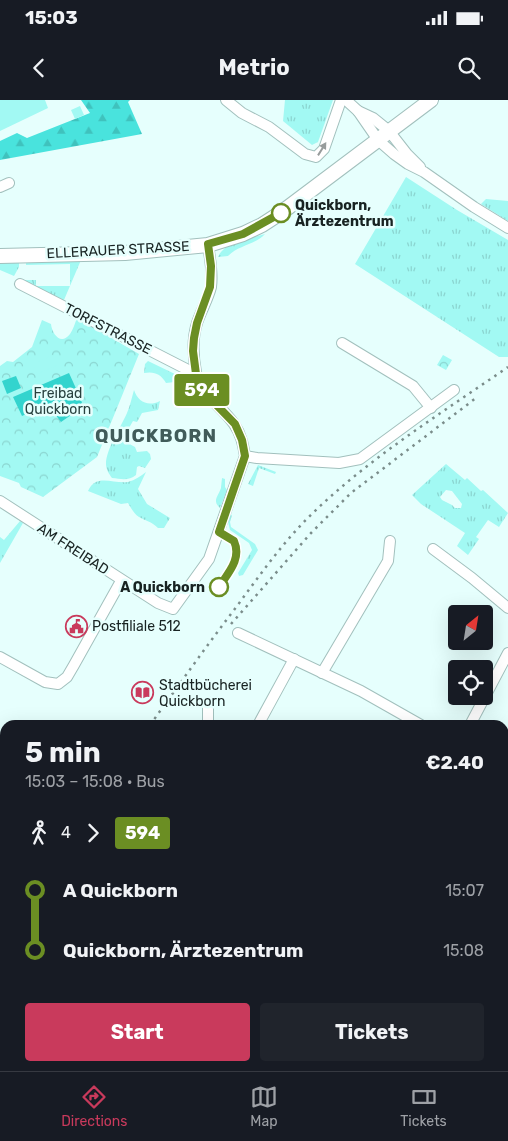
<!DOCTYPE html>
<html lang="en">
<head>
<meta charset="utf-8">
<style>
	body { margin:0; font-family:Rubik,sans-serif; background:#20242c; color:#f1f3f6; height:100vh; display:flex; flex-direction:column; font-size:19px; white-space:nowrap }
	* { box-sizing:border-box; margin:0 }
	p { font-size:16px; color:#9ea1a6 }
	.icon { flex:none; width:28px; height:28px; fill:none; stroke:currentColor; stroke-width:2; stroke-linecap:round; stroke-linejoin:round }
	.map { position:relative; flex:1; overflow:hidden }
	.drawer { position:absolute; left:0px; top:620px; width:509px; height:351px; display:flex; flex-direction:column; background:#171b24; border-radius:15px 15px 0 0; box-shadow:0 5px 20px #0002 }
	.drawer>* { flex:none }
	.badge { padding:0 10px; border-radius:4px; font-size:18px; line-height:32px }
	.needle { width:32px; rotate:30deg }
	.fabs { position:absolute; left:448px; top:505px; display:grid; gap:10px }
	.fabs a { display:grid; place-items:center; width:45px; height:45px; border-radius:5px; background:#171b24; box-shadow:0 5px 20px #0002; font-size:25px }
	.map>.badge { position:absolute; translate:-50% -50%; box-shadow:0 0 0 2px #fff }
	.legs { display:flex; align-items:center; gap:8px; height:55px; padding:0 25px; font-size:16px }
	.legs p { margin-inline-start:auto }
	.overview { display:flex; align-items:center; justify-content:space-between; height:85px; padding:0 25px }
	h1 { font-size:28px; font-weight:700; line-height:38px }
	.button { display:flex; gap:10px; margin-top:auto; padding:10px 25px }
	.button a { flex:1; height:58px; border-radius:5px; background:#c93a5c; color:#fff; font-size:20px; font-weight:700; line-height:58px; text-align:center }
	.button a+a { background:#20242c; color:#f1f3f6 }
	ul { padding:0 25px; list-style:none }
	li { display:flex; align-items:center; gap:18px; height:60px; font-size:19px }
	li i { display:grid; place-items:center; width:8px; height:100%; margin:0 6px; background:currentColor }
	li i::after { content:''; width:12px; height:12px; margin:-6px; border:4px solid; border-radius:50%; background:#171b24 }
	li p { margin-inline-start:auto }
	li:first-child i { background:linear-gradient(#0000 50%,currentColor 0) }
	li:last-child i { background:linear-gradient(currentColor 50%,#0000 0) }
	.status { display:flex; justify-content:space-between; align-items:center; height:35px; padding:0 25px; background:#171b24; direction:ltr }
	.status svg { height:14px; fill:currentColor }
	header { display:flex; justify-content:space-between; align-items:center; height:65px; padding:0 25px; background:#171b24; font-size:22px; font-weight:700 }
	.dock { display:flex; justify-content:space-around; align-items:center; height:70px; border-top:1px solid #363941; background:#171b24; font-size:14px; color:#9ea1a6 }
	.dock a { display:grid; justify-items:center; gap:2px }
	.dock .current { color:#c93a5c }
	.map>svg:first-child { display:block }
	.grass { fill:url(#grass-tufts); fill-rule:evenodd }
	.forest { fill:url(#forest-firs) }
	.park { fill:url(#park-crowns) }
	.pitch { fill:#a2f9f3 }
	.water { fill:#33d4ce }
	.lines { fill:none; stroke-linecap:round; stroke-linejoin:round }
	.minor-casing { stroke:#a2c0bd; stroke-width:12 }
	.secondary-casing { stroke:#a2c0bd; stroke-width:16 }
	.minor { stroke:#fff; stroke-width:10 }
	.secondary { stroke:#fff; stroke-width:14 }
	.rail { stroke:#7b8d8b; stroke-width:2.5; stroke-dasharray:2.5 5; stroke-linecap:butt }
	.oneway { fill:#979c9c }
	.line-1-casing { stroke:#fff; stroke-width:11 }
	.line-1 { stroke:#6b8e23; stroke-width:8 }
	.stop-1-dot { fill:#fff; stroke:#6b8e23; stroke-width:2.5 }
	.labels { text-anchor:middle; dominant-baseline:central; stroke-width:5; stroke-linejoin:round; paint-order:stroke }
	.stop-label { font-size:14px; font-weight:bold; fill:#182322; stroke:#e6fffd; text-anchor:start }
	.street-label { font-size:14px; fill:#182322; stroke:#e6fffd }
	.park-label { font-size:14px; fill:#28413f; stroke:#e6fffd }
	.poi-label { font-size:14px; fill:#182322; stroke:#e6fffd; text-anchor:start }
	.district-label { font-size:19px; font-weight:bold; letter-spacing:1px; fill:#415c5a; stroke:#e6fffd }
</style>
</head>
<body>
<div class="status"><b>15:03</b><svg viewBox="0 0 49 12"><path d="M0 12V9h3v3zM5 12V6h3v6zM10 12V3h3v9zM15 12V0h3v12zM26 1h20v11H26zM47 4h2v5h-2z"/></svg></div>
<header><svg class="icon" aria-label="back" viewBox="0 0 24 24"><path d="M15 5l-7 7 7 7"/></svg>Metrio<svg class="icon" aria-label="search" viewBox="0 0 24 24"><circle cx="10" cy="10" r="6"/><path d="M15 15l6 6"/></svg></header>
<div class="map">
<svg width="508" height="971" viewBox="0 0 508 971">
	<defs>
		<pattern id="grass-tufts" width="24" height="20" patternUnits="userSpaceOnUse" patternTransform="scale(1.25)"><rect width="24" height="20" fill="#a2f9f3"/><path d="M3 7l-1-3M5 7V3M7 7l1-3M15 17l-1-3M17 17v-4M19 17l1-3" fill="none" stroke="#8bd5d0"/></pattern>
		<pattern id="forest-firs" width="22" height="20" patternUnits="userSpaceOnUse" patternTransform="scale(1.25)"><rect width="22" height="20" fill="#49e3dd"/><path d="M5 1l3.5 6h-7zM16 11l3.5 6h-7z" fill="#3fc2bd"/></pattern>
		<pattern id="park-crowns" width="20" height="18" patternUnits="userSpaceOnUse" patternTransform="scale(1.25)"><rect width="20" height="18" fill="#a2f9f3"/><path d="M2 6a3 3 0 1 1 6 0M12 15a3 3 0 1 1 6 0" fill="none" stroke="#8bd5d0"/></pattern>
	</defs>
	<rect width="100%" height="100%" fill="#e6fffd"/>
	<g class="grass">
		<polygon points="285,0 333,0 318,42 312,45 283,21"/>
		<polygon points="406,77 457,110 508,140 508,257 499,257 355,164"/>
		<polygon points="486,99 508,101 508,121 481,104"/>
		<path d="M265,134c-10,11 -26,11 -37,22l-10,1c7,-16 32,-18 47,-23z"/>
		<polygon points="81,160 64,200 25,182 24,180 36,180 36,186 70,186 70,164 26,165 26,162"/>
		<polygon points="0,162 19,162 19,167 14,176 0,170"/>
		<path d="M148,261l29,14 8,10 -10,-3 -9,1c-5,-9 -12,-12 -22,-10l1,-9z"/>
		<path d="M134,290c4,12 14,17 26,11l-2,9 -16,3 -5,9 -4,-1 -11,19 13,7 2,5 10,-1 3,3 1,5 -6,9 -6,-2 -2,1 -1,8c-7,6 -15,4 -24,3 -3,-4 -6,-9 -6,-14 0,-15 15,-37 21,-51 3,-7 5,-16 7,-23z"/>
		<path d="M446,364l19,16 2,-2 14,13 2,-1 25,23 -9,14 -11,-7 -12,17 3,2 -11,16 -11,-9 8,-13 -44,-29 -9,-9zM446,390l6,1 10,13 -1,4h-6l-3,-3 -10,-5 -2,-3z"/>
		<polygon points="258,365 276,372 275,374 259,368 253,386 248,384"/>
		<path d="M146,372l-8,17 9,15 23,14 -6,10h-6c-7,-7 -12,-7 -19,-11 -5,-3 -8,-9 -11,-14l-7,1 -33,-13c8,-18 25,-7 40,-9 7,-2 13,-6 18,-10z"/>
		<path d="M222,378l3,1v8l2,3 -7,18c-8,-8 -2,-11 1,-20 0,-1 1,-9 1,-10z"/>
		<polygon points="230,414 232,415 230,422 231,427 255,444 258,450 243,475 239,476 238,473 252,450 249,443 230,430 228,422"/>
		<polygon points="20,421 23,423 0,463 0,437 4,440"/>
		<polygon points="0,684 5,687 5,765 0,769"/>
	</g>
	<polygon class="forest" points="81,0 130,0 128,2 142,34 0,60 0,41 17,33 27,38 90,13"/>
	<g class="park">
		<path d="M77,218l62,36 -42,103 -54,40 -22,-10 -2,-4 -19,-7v-110l7,-5 6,1 19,-15 10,-27 9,4c1,10 10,22 19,10 3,-4 5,-11 7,-16z"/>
		<polygon points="443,255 452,260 446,270 437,265"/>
		<polygon points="5,829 5,890 0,891 0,835"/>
	</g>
	<g class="pitch">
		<polygon points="0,0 45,0 48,8 0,31"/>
		<polygon points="80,6 84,15 75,19 71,10"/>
		<polygon points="53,255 58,265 37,274 33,264"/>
	</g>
	<g class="water">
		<polygon points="69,273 79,295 78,298 82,302 79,310 74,312 74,313 61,322 52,310 61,303 57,300 22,316 13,297"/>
		<polygon points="16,276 21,288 7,294 2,281"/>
	</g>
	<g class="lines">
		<defs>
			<g id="minor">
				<polyline points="226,0 242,13 269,27 305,54 316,57 324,49 341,0"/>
				<polyline points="346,0 358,11 373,18 389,31 407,54 420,67"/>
				<polyline points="358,11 378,40 394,54 408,64 424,72 474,107 508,128"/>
				<polyline points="0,87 9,83"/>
				<polyline points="20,184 196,274"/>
				<polyline points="342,243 413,286 431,308"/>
				<polyline points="245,356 257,358 339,363 360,359 454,290"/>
				<path d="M0,401l158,102 15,6 36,-50 36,-103c-2,-12 -4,-22 -11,-32 -13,-19 -34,-29 -38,-52 -3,-16 -4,-33 1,-49 4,-12 11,-24 14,-36 2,-14 -1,-29 -3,-42"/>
				<polyline points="433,449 472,478 508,508"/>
				<polyline points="238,533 361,591 421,625"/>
				<polyline points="0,557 45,582 58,584 67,577 74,565 121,481"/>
				<polyline points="322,573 388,461 390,441"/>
				<polyline points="208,602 208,625"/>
				<polyline points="258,625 294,559"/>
				<polyline points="470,625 508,553"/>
				<polyline points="504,674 508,676"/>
				<polyline points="504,920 508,908"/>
				<polyline points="379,966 382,971"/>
				<polyline points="482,971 484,966"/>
			</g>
			<g id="secondary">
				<polyline points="0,156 125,153 208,145 243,134 262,125 282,112 431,0"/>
				<polyline points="0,896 5,895"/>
				<polyline points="234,966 238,971"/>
			</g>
		</defs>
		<use href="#minor" class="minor-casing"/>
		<use href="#secondary" class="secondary-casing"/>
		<use href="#minor" class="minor"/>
		<use href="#secondary" class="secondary"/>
		<g class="rail">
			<polyline points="231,524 311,433 351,393 476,298"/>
			<path d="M150,625c29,-40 57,-80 87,-119 25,-34 49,-68 80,-97 57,-54 126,-97 191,-142"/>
			<polyline points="0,831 5,824"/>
		</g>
	</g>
	<defs><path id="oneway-solid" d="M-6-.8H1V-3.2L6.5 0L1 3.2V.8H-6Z" transform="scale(1.25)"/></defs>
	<use class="oneway" href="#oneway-solid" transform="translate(322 49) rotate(-58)"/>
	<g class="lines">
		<defs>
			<path id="line-1" d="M219,487c9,-14 23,-28 15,-46l-15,-9 26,-76 -3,-16 -7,-16 -34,-35 -5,-15 -3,-23 1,-13 3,-15 13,-36 1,-21 -3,-22 35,-10 38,-21"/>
		</defs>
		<use href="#line-1" class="line-1-casing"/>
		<use href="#line-1" class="line-1"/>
	</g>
	<defs>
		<symbol id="civic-ring" viewBox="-11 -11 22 22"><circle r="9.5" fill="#e6fffd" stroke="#c93a5c" stroke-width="1.5"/><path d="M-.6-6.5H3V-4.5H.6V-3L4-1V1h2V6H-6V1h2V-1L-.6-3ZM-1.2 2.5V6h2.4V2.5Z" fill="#c93a5c"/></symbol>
		<symbol id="library-ring" viewBox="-11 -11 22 22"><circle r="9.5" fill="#e6fffd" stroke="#c93a5c" stroke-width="1.5"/><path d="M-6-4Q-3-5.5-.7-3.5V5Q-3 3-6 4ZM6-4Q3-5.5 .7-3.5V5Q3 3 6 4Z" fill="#c93a5c"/></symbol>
	</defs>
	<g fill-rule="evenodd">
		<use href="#civic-ring" x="64" y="514" width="25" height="25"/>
		<use href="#library-ring" x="130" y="580" width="25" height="25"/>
	</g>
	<g class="stop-1-dot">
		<circle cx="281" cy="113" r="9"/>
		<circle cx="219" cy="487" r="9"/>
	</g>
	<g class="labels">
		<g class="stop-label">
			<text x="295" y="105">Quickborn,<tspan x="295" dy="16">Ärztezentrum</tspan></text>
			<text x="205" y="487" text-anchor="end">A Quickborn</text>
		</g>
		<g class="street-label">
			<text transform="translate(118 150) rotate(-3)">ELLERAUER STRASSE</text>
			<text transform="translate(108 229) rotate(27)">TORFSTRASSE</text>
			<text transform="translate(73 449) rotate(33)">AM FREIBAD</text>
		</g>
		<g class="park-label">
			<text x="58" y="293">Freibad<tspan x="58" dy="16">Quickborn</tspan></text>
		</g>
		<g class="poi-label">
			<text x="92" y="526">Postfiliale 512</text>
			<text x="159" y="585">Stadtbücherei<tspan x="159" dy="16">Quickborn</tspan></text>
		</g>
		<g class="district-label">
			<text x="156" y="335">QUICKBORN</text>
		</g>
	</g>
</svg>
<div class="fabs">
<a><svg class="needle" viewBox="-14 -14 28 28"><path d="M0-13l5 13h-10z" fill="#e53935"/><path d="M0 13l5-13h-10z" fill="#9ea1a6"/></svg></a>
<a><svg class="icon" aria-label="locate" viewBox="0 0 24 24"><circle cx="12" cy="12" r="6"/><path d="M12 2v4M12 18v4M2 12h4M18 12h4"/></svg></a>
</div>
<b class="badge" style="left:202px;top:290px;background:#6b8e23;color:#fff">594</b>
<section class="drawer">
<div class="overview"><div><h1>5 min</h1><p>15:03 – 15:08 · Bus</p></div><b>€2.40</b></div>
<div class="legs"><svg class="icon" aria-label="walk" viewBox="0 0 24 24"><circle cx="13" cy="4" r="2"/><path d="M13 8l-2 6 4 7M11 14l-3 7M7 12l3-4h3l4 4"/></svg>4<svg class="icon" aria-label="forward" viewBox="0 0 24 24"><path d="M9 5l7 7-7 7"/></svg><b class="badge" style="background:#6b8e23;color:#fff">594</b></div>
<ul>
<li><i style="color:#6b8e23"></i><b>A Quickborn</b><p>15:07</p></li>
<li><i style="color:#6b8e23"></i><b>Quickborn, Ärztezentrum</b><p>15:08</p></li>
</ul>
<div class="button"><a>Start</a><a>Tickets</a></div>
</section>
</div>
<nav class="dock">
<a class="current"><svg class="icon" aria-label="directions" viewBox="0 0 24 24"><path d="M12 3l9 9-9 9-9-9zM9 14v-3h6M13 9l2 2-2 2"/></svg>Directions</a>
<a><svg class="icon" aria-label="map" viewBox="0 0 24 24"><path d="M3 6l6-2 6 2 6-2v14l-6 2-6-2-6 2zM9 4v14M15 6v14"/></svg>Map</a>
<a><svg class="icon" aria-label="tickets" viewBox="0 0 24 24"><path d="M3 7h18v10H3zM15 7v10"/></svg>Tickets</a>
</nav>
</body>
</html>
